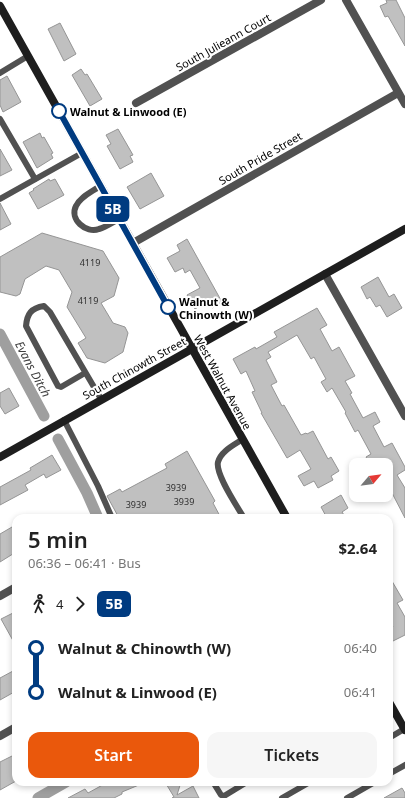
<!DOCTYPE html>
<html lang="en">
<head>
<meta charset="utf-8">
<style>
	body { margin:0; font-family:"Noto Sans",sans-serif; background:#f6f6f6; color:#222; height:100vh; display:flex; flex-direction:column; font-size:15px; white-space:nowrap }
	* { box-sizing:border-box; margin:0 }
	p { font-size:13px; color:#767676 }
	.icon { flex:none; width:22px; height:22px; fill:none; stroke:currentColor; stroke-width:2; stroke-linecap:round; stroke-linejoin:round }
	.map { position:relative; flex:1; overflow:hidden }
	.drawer { position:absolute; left:12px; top:514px; width:381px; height:272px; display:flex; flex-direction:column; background:#fff; border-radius:12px; box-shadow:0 2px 6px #0003 }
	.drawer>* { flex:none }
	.badge { padding:0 8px; border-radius:6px; font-size:14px; line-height:26px }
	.needle { width:26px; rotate:61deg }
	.controls { position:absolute; left:349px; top:458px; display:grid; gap:8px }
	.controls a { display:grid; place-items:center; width:44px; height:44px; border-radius:8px; background:#fff; box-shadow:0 2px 6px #0003; font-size:20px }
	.map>.badge { position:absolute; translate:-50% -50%; box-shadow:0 0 0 2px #fff }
	.legs { display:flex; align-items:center; gap:6px; height:44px; padding:0 16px; font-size:13px }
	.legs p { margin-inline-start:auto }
	.headline { display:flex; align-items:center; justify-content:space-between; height:68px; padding:0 16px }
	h1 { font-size:22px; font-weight:600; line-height:30px }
	.primary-button { display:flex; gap:8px; margin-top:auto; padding:8px 16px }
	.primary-button a { flex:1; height:46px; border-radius:12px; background:#ea580c; color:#fff; font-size:16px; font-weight:600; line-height:46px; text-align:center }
	.primary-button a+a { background:#f6f6f6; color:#222 }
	ul { padding:0 16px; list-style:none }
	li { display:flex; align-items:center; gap:14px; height:44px; font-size:15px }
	li i { display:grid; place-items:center; width:6px; height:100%; margin:0 5px; background:currentColor }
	li i::after { content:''; width:10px; height:10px; margin:-5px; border:3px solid; border-radius:50%; background:#fff }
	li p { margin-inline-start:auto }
	li:first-child i { background:linear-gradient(#0000 50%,currentColor 0) }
	li:last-child i { background:linear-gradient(currentColor 50%,#0000 0) }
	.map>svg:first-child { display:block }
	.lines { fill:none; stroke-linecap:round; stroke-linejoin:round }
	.canal { stroke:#9f9f9f; stroke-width:11 }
	.building { fill:#c0c0c0; stroke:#959595 }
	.lane { stroke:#515151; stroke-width:6 }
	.street { stroke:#515151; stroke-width:8 }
	.secondary { stroke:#1e1e1e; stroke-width:8 }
	.line-1-casing { stroke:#fff; stroke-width:9 }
	.line-1 { stroke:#003b80; stroke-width:6 }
	.stop-1-dot { fill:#fff; stroke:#003b80; stroke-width:2 }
	.labels { text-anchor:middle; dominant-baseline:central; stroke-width:4; stroke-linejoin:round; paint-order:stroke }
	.number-label { font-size:9px; fill:#303030 }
	.street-label { font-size:11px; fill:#000; stroke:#fff }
	.stop-label { font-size:11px; font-weight:bold; fill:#000; stroke:#fff; text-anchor:start }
	.water-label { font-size:12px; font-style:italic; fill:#404040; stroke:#fff }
</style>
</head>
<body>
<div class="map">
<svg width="405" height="798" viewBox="0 0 405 798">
	<rect width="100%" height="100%" fill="#fff"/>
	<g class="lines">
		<g class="canal">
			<polyline points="0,334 44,416"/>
			<polyline points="58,439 87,493 98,518"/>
			<polyline points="38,798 66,782"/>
		</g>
	</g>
	<g class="building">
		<polygon points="386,0 396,0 405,18 405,46 388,16 385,17 380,6 387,3"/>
		<polygon points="60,23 76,54 64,61 48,29"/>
		<polygon points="81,69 85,75 87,74 102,99 90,106 72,75"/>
		<polygon points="7,76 21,102 3,112 0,105 0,80"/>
		<polygon points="118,129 133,155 130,156 133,162 120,169 107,146 111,144 106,135"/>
		<polygon points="40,133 42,138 44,137 53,153 51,154 53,158 37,168 23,142"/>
		<polygon points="0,149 12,170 0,176"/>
		<polygon points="151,173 164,196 140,209 127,187"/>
		<polygon points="49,179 50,181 55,179 64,195 38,209 29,193 34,190 33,189"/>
		<polygon points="0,203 11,224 0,230"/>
		<polygon points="42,233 103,251 119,278 114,296 101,303 113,323 125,327 128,333 123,352 105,363 87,358 78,343 86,338 67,307 72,292 59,270 46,266 25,279 20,294 16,296 0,292 0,257"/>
		<polygon points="187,239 222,302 212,308 208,301 195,309 187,295 200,288 190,270 185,273 183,268 175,272 167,258 180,251 177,245"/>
		<polygon points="378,277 389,297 394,294 402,308 387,317 380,305 376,307 370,297 367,299 361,287"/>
		<polygon points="317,308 327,325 320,329 332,351 339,347 355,376 345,381 352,393 350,394 363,418 375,412 380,422 373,426 384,447 392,443 405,467 405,470 397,475 405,488 405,518 392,493 386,484 386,465 371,465 366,457 371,454 358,430 355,432 345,413 346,412 332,388 327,392 321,382 326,379 314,357 311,359 297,335 268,352 271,357 266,360 277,382 271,385 282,406 284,405 301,435 306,433 307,434 313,431 328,459 331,457 339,471 331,476 333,480 318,488 314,481 304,486 298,476 311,469 300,450 287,458 261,413 262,413 252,392 255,391 246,371 241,374 233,359 255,347 256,349 277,337 274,332"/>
		<polygon points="9,388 19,406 5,414 0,406 0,393"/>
		<polygon points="187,451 215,501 213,503 221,518 119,518 107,496 120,489 122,492 167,468 165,464"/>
		<polygon points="52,455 61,470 46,478 44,474 25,485 28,490 0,505 0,487 31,470 30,468"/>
		<polygon points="341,495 348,508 342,512 346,518 327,518 321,507"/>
		<polygon points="12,527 16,533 16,552 0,562 0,534"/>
		<polygon points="389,576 403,600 397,603 405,617 405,635 389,643 389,629 393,627 389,619"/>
		<polygon points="13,613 16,618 16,646 1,619"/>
		<polygon points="13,671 16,676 16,691 0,700 0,678"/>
		<polygon points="16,754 16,781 0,790 0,762"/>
		<polygon points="108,782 146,782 122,792 122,794 114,798 68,798 85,789 88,793"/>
		<polygon points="165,782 181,782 177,795 193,786 199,798 172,798 174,797"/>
		<polygon points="402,788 405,793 405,798 384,798"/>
	</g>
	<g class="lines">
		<g class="lane">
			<polyline points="0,73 28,56"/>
			<polyline points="0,119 35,179"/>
			<path d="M100,186c-8,6 -19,10 -24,20 -7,13 10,28 23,23 7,-2 14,-7 20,-10"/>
			<polyline points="0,199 82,153"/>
			<path d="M85,373l-24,14 -3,-1 -32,-60c1,-12 5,-18 18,-20l6,6 51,87"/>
			<polyline points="64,420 98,486 112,518"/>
			<path d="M243,439c-9,6 -22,12 -25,23 -3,12 19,44 26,56"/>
			<polyline points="389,738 404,729"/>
			<polyline points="389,774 405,765"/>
			<polyline points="213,782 221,795 224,796 247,782"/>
			<polyline points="282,798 310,782"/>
			<polyline points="347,798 375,782"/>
		</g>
		<g class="street">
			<polyline points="346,0 405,104"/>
			<polyline points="136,103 321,0"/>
			<polyline points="133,243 398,93"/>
			<polyline points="325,274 405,416"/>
			<polyline points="0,596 16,587"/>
			<polyline points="0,736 16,727"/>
		</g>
		<g class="secondary">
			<polyline points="0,6 287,518"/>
			<polyline points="0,457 405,229"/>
			<polyline points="389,702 405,730"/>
		</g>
	</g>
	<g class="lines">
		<defs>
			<polyline id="line-1" points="59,111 168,307"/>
		</defs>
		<use href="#line-1" class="line-1-casing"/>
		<use href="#line-1" class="line-1"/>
	</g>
	<g class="stop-1-dot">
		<circle cx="59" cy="111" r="7"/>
		<circle cx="168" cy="307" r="7"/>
	</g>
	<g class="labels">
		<g class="number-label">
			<text x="90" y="262">4119</text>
			<text x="88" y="300">4119</text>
			<text x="176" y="487">3939</text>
			<text x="184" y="501">3939</text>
			<text x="136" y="504">3939</text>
		</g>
		<g class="street-label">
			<text transform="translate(223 42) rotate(-29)">South Julieann Court</text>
			<text transform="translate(260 158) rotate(-30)">South Pride Street</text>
			<text transform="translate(134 368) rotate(-29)">South Chinowth Street</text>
			<text transform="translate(223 382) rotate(61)">West Walnut Avenue</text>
		</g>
		<g class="stop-label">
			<text x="70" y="111">Walnut &amp; Linwood (E)</text>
			<text x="179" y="301">Walnut &amp;<tspan x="179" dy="13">Chinowth (W)</tspan></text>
		</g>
		<g class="water-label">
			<text transform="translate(33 369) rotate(62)">Evans Ditch</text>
		</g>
	</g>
</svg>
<div class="controls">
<a><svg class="needle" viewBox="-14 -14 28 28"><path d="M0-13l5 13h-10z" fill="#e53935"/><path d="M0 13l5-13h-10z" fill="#767676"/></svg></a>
</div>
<b class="badge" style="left:113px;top:209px;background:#003b80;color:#fff">5B</b>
<section class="drawer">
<div class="headline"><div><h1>5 min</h1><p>06:36 – 06:41 · Bus</p></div><b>$2.64</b></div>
<div class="legs"><svg class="icon" aria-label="walk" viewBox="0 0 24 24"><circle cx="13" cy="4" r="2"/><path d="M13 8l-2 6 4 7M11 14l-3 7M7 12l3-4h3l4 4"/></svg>4<svg class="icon" aria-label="forward" viewBox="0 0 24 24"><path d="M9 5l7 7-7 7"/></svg><b class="badge" style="background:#003b80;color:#fff">5B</b></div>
<ul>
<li><i style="color:#003b80"></i><b>Walnut &amp; Chinowth (W)</b><p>06:40</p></li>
<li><i style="color:#003b80"></i><b>Walnut &amp; Linwood (E)</b><p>06:41</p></li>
</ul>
<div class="primary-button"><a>Start</a><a>Tickets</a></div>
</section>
</div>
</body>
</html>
